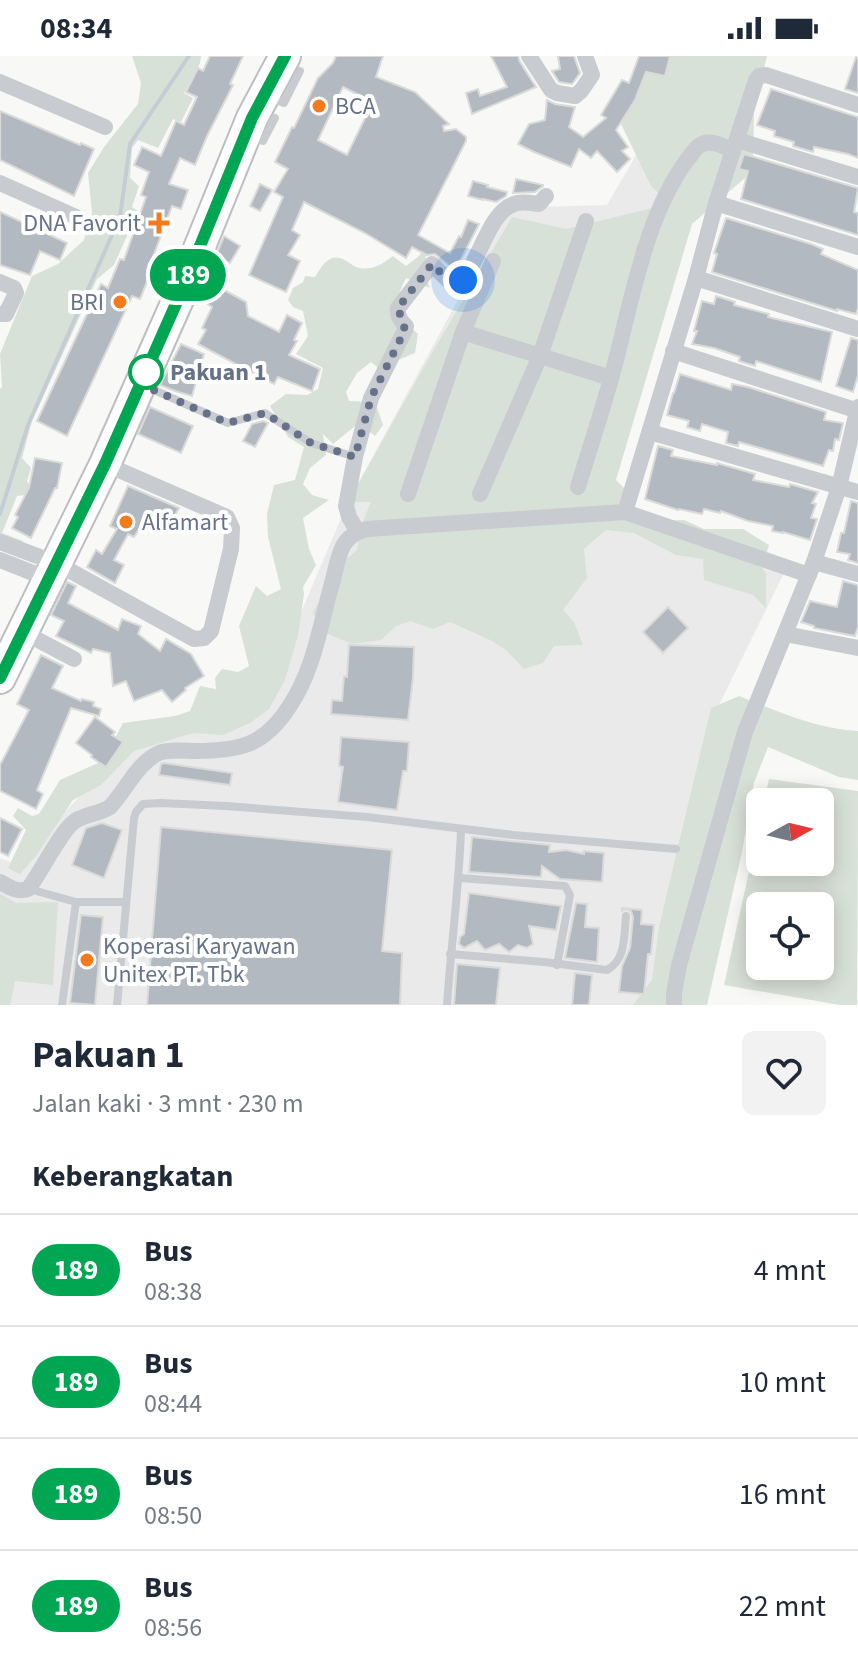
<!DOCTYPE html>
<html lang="id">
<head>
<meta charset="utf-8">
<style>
	body { margin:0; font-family:"Source Sans 3",sans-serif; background:#f2f2f3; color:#1f2937; height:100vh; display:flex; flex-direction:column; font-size:30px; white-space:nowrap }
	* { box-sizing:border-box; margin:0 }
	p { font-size:26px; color:#747a83 }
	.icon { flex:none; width:44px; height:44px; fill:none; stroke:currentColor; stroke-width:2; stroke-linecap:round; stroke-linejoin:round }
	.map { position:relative; height:949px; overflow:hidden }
	.panel { display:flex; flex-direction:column; background:#fff; flex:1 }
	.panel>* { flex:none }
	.badge { padding:0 16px; border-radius:26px; font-size:28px; line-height:52px }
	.needle { width:52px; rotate:82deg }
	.buttons { position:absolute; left:746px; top:732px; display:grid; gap:16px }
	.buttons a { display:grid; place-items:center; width:88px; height:88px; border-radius:12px; background:#fff; box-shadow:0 4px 20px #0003; font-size:40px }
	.you { position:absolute; width:40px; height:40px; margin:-20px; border:6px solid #fff; border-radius:50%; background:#1a73e8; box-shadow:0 0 0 12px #1a73e833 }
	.map>.badge { position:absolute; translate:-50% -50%; box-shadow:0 0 0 4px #fff }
	h2 { padding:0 32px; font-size:30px; line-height:72px }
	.round { display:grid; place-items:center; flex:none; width:84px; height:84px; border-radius:12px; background:#f2f2f3 }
	.head { display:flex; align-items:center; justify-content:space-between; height:136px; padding:0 32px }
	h1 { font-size:38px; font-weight:700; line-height:60px }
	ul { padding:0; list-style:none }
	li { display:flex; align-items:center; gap:24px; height:112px; padding:0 32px; border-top:2px solid #e0e1e3 }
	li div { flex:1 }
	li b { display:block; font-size:30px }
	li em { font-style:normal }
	li .badge { min-width:88px; font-weight:700; text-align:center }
	.status { display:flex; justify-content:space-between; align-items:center; height:56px; padding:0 40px; background:#fff; direction:ltr }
	.status svg { height:22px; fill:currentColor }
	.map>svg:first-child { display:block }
	.built { fill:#e9eae9 }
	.green { fill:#d8e1d7; fill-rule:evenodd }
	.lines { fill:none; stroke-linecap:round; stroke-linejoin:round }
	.stream { stroke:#c4cdd4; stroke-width:4 }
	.building { fill:#b3b9c1; stroke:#dadbd8; stroke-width:2; fill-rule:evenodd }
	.highway-casing { stroke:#bcbec2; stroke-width:34 }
	.lane { stroke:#c8cbd0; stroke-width:8 }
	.street { stroke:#c8cbd0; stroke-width:16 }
	.highway { stroke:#fff; stroke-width:30 }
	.line-casing { stroke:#fff; stroke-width:18 }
	.line { stroke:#00a651; stroke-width:12 }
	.walk { stroke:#65728a; stroke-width:8; stroke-dasharray:0 14.4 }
	.poi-dot { fill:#f47a1b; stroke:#fff; stroke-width:3 }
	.stop-dot { fill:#fff; stroke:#00a651; stroke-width:4 }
	.labels { text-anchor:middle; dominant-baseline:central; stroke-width:8; stroke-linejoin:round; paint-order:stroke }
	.poi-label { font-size:24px; fill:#65728a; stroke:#fff; text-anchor:start }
	.stop-label { font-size:24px; font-weight:bold; fill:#65728a; stroke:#fff; text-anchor:start }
</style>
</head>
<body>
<div class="status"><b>08:34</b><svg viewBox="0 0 49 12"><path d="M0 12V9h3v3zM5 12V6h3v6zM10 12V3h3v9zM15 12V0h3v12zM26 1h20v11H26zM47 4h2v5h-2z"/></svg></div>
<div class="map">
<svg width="858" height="949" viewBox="0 0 858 949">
	<rect width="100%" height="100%" fill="#f8f9f6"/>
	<polygon class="built" points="694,0 605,459 784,517 719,649 653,949 0,949 0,802 18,809 124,690 261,650 348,446 508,152 607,149"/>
	<g class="green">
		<polygon points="132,0 201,0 200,7 184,37 193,42 181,66 173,63 158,92 138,84 132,92 130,122 139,130 132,151 138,155 114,209 97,223 32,365 22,402 31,412 27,425 30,430 26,439 17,440 2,477 23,485 15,493 0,493 0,333 2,331 0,298 32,220 58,208 84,184 92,157 88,117 104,91 138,48 141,27"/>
		<polygon points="652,0 767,0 754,56 753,115 692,168 616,424 628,436 624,454 655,465 684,464 704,473 743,473 769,489 762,512 766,518 766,552 753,539 704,524 703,503 676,499 634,477 606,474 584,493 587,522 563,554 574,566 583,589 554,590 543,607 524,613 506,594 490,584 450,566 433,573 410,565 396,570 381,584 352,588 321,575 313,556 343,506 357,494 361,470 371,446 348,446 429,302 512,161 566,173 669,148 651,130 621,68 636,27"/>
		<path d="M427,189l-3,28 6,15 -24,-10 -6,13 12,11 -12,5 3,13 15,14 -3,19 -17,7 -15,12 -12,-10 -14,11 -11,19 3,9 26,1 8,23 -8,11 -16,-13 -26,21 -10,-10 3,21 -16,13 -7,16 9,11 17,5 -26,18 6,31 7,16 -13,22 1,7 -6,41 -13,45 -16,29 -19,14 -27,12 -30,-2 -59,18 -33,34 -28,15 -37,56 -16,18 -12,-6 18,-38 -13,-14 5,-8 14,8 7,-2 21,-34 38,-17 15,-21 10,-19 52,-7 15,-5 10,-25 16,3 -1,-11 7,-9 16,3 11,-6 -10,-40 17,-40 11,10 14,-7 -13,-52 -1,-23 7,-29 21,-5 9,-33 -16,-10 -18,-31 16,-12 21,1 11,-6 5,-21 -27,-14 12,-18 -5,-25 -10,-4 -5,-7 5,-12 10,-6 2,-6 10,1c3,-5 7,-12 12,-16 11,-9 20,1 29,6 14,5 27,-3 37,-11l13,10 12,-9z"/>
		<path d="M739,640c38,15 78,33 119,35v49l-19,-3 -71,-30 -14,36 -12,69 -35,153h-74l19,-25 7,-53 52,-219z"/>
		<path d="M769,723l89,12 -1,214h-17l-116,-20 36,-163v40h60v-60h-56zM760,850h60v60h-60z"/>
		<polygon points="0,838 16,847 58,846 53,929 15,925 10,949 0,949"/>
	</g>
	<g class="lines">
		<polyline class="stream" points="0,458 28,369 120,161 130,88 189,0"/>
	</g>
	<g class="building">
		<polygon points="210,0 243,0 230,28 233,29 207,80 195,109 180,102 169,128 188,134 181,153 172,150 148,214 151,216 140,243 132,240 67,380 37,365 101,228 108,232 120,203 124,204 146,141 141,139 149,116 134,109 142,91 161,100 176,65 184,69 197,41 186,36 198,12 203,15"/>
		<path d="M336,0h47l-7,21 39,15 34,32 -6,2 1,5 12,-2 10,8v4l-48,94 32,18 9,-17 2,1 7,-17 11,4 -24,47 -20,-17 -8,1 -15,-8 -6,11 -41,-25 -61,-31 -12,28 8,5 -12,20 12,6 -14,31 -37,-17 34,-78 -9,-5 14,-23 -13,-7 17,-35 2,1 24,-50 15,-15zM343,31l30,15 -26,53 -29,-15z"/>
		<polygon points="491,0 518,0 520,6 536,31 472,58 466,37 478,33 480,40 507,31"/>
		<polygon points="558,0 574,0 580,17 572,28 559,26 552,15 560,13"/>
		<polygon points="639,0 670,0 665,20 646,16 635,44 616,74 628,91 622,95 630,103 617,116 597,95 591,102 579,93 571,111 534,96 518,88 529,68 545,64 547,44 555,48 575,51 569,71 583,81 606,62 601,59 622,24 629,27"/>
		<polygon points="856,1 858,2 858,37 845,33"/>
		<polygon points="771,33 858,61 858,102 848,98 814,91 813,96 793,90 794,86 774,80 775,75 757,69"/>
		<polygon points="0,55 80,89 81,87 94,93 74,140 0,104"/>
		<polygon points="744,98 858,132 854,156 858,157 858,179 741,143 748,115 739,113"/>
		<polygon points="516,123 543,129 543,130 535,136 513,137"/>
		<polygon points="473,125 488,129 487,131 507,136 506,140 496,146 483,143 483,144 468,140"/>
		<polygon points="260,128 272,134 260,155 250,150"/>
		<polygon points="0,156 67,187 60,204 40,195 30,219 0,209"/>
		<polygon points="726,162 811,188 823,193 821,198 858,214 858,252 856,258 837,253 837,255 712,216 717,198 714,197"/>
		<polygon points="224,180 240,190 230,207 216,199"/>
		<polygon points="215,229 246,246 248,260 279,276 287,259 302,267 294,284 297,285 289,299 320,313 312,335 278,321 274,328 198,288 206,274 202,272 212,251 205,246"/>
		<polygon points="716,240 735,246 734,249 769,258 768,261 832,276 821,326 756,305 755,310 739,305 740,301 714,292 692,288 697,275 694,275 702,245 714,248"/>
		<polygon points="851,282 858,284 858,319 853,336 836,330"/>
		<polygon points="181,288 204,298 192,340 175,335 160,329"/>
		<polygon points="680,318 731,334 732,328 748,331 826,356 824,364 843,367 839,384 835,383 833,395 829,394 823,410 739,386 738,390 726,387 728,376 702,368 700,375 687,371 689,365 667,359 673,337 674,337"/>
		<polygon points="150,351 193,370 181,397 138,378"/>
		<polygon points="263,365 268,367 255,391 243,385 252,368"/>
		<polygon points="658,390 673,394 671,400 717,409 717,407 755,418 753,424 789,431 790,428 818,436 812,447 816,448 811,462 817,463 810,484 783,476 783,477 772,475 773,470 748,465 721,455 720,457 704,453 702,458 679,453 678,454 645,443"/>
		<polygon points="35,402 62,407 57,432 55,432 31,482 12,472 18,461 15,459 29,432"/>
		<polygon points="128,430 179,452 167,474 146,462 134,481 128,478 114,504 124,509 115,527 87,511 96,494 102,498 117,473 110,470"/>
		<polygon points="851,445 858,447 858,507 848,504 850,498 837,496 841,477 844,477"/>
		<polygon points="843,525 858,529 858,571 855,580 814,572 814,570 801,566 810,545 837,551"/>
		<polygon points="67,526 76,530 68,547 118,574 122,563 141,570 138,578 160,595 166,583 191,598 204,620 185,632 186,634 172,646 162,634 134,645 126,625 113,630 110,597 93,593 91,597 56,580 64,565 51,559"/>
		<polygon points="668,551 688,572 663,597 643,576"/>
		<polygon points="349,589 414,591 413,621 408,664 331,658 332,644 342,645 344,620 347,621"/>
		<polygon points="41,599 63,610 52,632 81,645 82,643 94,646 93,650 101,653 99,660 71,652 37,734 43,738 36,753 0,735 0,709 29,654 17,648"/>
		<polygon points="95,661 115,676 112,679 123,686 106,711 91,701 92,699 76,687"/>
		<polygon points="341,681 409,686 407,715 403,715 397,754 338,746 343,711 339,710"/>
		<polygon points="164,707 232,717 230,729 159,719 161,708"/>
		<polygon points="0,762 22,773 8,800 0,796"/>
		<polygon points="102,767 122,774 104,822 72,809 86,772"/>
		<polygon points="161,771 392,794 382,895 402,897 400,949 147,949"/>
		<polygon points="472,781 550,789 549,796 566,794 584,798 584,795 604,797 602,826 560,823 542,810 541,821 469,816"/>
		<polygon points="469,837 561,850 556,874 529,870 533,888 527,892 518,889 509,896 499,888 485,894 477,885 464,892 459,888 460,881 464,878"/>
		<polygon points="576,847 587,848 585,871 599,872 597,906 565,902"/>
		<polygon points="622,852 642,854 641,868 654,869 651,898 648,898 644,938 619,936 622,910 630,892 633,861 631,855 626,853 622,855"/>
		<polygon points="81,859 103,861 95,949 70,947"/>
		<polygon points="457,908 500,912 496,949 454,949"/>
		<polygon points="575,917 592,919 589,949 572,949"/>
	</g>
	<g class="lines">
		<defs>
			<polyline id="highway" points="0,622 105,408 183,232 252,62 285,0"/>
		</defs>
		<use href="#highway" class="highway-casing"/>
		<g class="lane">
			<polyline points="269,41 284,47 300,15"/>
			<polyline points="250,80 263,85 275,62"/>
			<polyline points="145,330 228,367 265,357 311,387 355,401"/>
			<polyline points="459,822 565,830 570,839 557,909"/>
			<polyline points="29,833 76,846 126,846"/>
			<path d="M450,898l94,8 63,8c19,-10 17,-34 19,-54"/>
			<polyline points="62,949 76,846"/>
			<polyline points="117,949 134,762 136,756 143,748 161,747 226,750 367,761 513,779 676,793"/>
			<path d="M447,949c4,-59 12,-117 14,-175"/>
		</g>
		<g class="street">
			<polyline points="529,0 551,34 557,37 575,40 581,35 592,19 585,0"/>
			<polyline points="0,26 105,71"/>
			<polyline points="737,84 858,121"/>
			<polyline points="0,127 76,161"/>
			<polyline points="716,147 858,191"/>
			<polyline points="696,222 858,273"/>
			<polyline points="0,226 14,232 16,237 6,258 0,258"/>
			<polyline points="463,276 493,205"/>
			<polyline points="673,295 858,355"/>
			<polyline points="650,376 858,436"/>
			<path d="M578,431c11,-37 24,-75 34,-112 19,-69 32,-157 75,-215 4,-4 7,-11 12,-14 10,-8 24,0 34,5"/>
			<polyline points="408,438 463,276 611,322"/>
			<polyline points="480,438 540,300 586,165"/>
			<polyline points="625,456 696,222 716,147 756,24 759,20 766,19 858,49"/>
			<path d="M358,476l-9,-15 -3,-11 9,-49 16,-59 34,-68 1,-4c-5,-4 -9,-11 -8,-18l34,-44 18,18 6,3c22,-14 31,-73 58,-81 7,-3 17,-1 25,0l7,-8"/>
			<polyline points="0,486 56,507 194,583 204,582 211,575 231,493 232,472 227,461 105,408"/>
			<polyline points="0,504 48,523"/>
			<polyline points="814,506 858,518"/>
			<polyline points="23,576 74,603"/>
			<polyline points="785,578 858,592"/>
			<path d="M0,826c10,5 17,11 28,7 12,-15 34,-60 47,-68 11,-7 24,-7 35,-14 16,-17 28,-45 49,-54 11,-4 25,-2 36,-2 44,0 69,-5 94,-44 24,-35 31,-80 42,-120 4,-13 6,-29 12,-41 6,-10 13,-14 24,-17l258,-17 184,63"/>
			<polyline points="674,949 674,938 679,909 745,676 814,506 839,431 858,351"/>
		</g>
		<use href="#highway" class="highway"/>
	</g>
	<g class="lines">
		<defs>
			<polyline id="line" points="0,622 105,408 183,232 252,62 285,0"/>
		</defs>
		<use href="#line" class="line-casing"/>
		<use href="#line" class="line"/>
		<polyline class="walk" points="146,316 140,328 228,367 265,357 311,387 355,401 371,342 405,274 398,252 432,208 450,226 456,229 463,224"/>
	</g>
	<g class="poi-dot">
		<circle cx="319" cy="50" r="8"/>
		<path d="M155 155h8v8h8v8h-8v8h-8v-8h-8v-8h8z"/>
		<circle cx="120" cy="246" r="8"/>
		<circle cx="126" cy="466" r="8"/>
		<circle cx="87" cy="904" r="8"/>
	</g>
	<circle class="stop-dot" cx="146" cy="316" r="16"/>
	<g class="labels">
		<g class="poi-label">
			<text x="335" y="50">BCA</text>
			<text x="141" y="167" text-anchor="end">DNA Favorit</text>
			<text x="104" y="246" text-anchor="end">BRI</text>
			<text x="142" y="466">Alfamart</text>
			<text x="103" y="890">Koperasi Karyawan<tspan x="103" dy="28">Unitex PT. Tbk</tspan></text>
		</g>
		<g class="stop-label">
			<text x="170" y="316">Pakuan 1</text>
		</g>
	</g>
</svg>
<div class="buttons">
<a><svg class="needle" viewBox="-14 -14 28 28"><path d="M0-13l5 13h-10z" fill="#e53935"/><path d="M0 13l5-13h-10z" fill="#747a83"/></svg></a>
<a><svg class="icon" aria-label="locate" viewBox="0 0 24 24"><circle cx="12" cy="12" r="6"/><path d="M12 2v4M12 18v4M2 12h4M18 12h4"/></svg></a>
</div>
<div class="you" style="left:463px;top:224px"></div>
<b class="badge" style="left:188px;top:219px;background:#00a651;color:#fff">189</b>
</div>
<section class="panel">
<div class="head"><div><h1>Pakuan 1</h1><p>Jalan kaki · 3 mnt · 230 m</p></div><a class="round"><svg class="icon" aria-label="heart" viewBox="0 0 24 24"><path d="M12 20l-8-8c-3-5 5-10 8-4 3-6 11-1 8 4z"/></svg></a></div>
<h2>Keberangkatan</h2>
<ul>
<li><span class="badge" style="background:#00a651;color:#fff">189</span><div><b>Bus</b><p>08:38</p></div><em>4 mnt</em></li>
<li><span class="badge" style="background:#00a651;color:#fff">189</span><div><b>Bus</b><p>08:44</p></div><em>10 mnt</em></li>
<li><span class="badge" style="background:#00a651;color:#fff">189</span><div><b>Bus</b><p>08:50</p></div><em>16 mnt</em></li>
<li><span class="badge" style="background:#00a651;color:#fff">189</span><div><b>Bus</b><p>08:56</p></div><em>22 mnt</em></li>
</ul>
</section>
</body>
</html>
